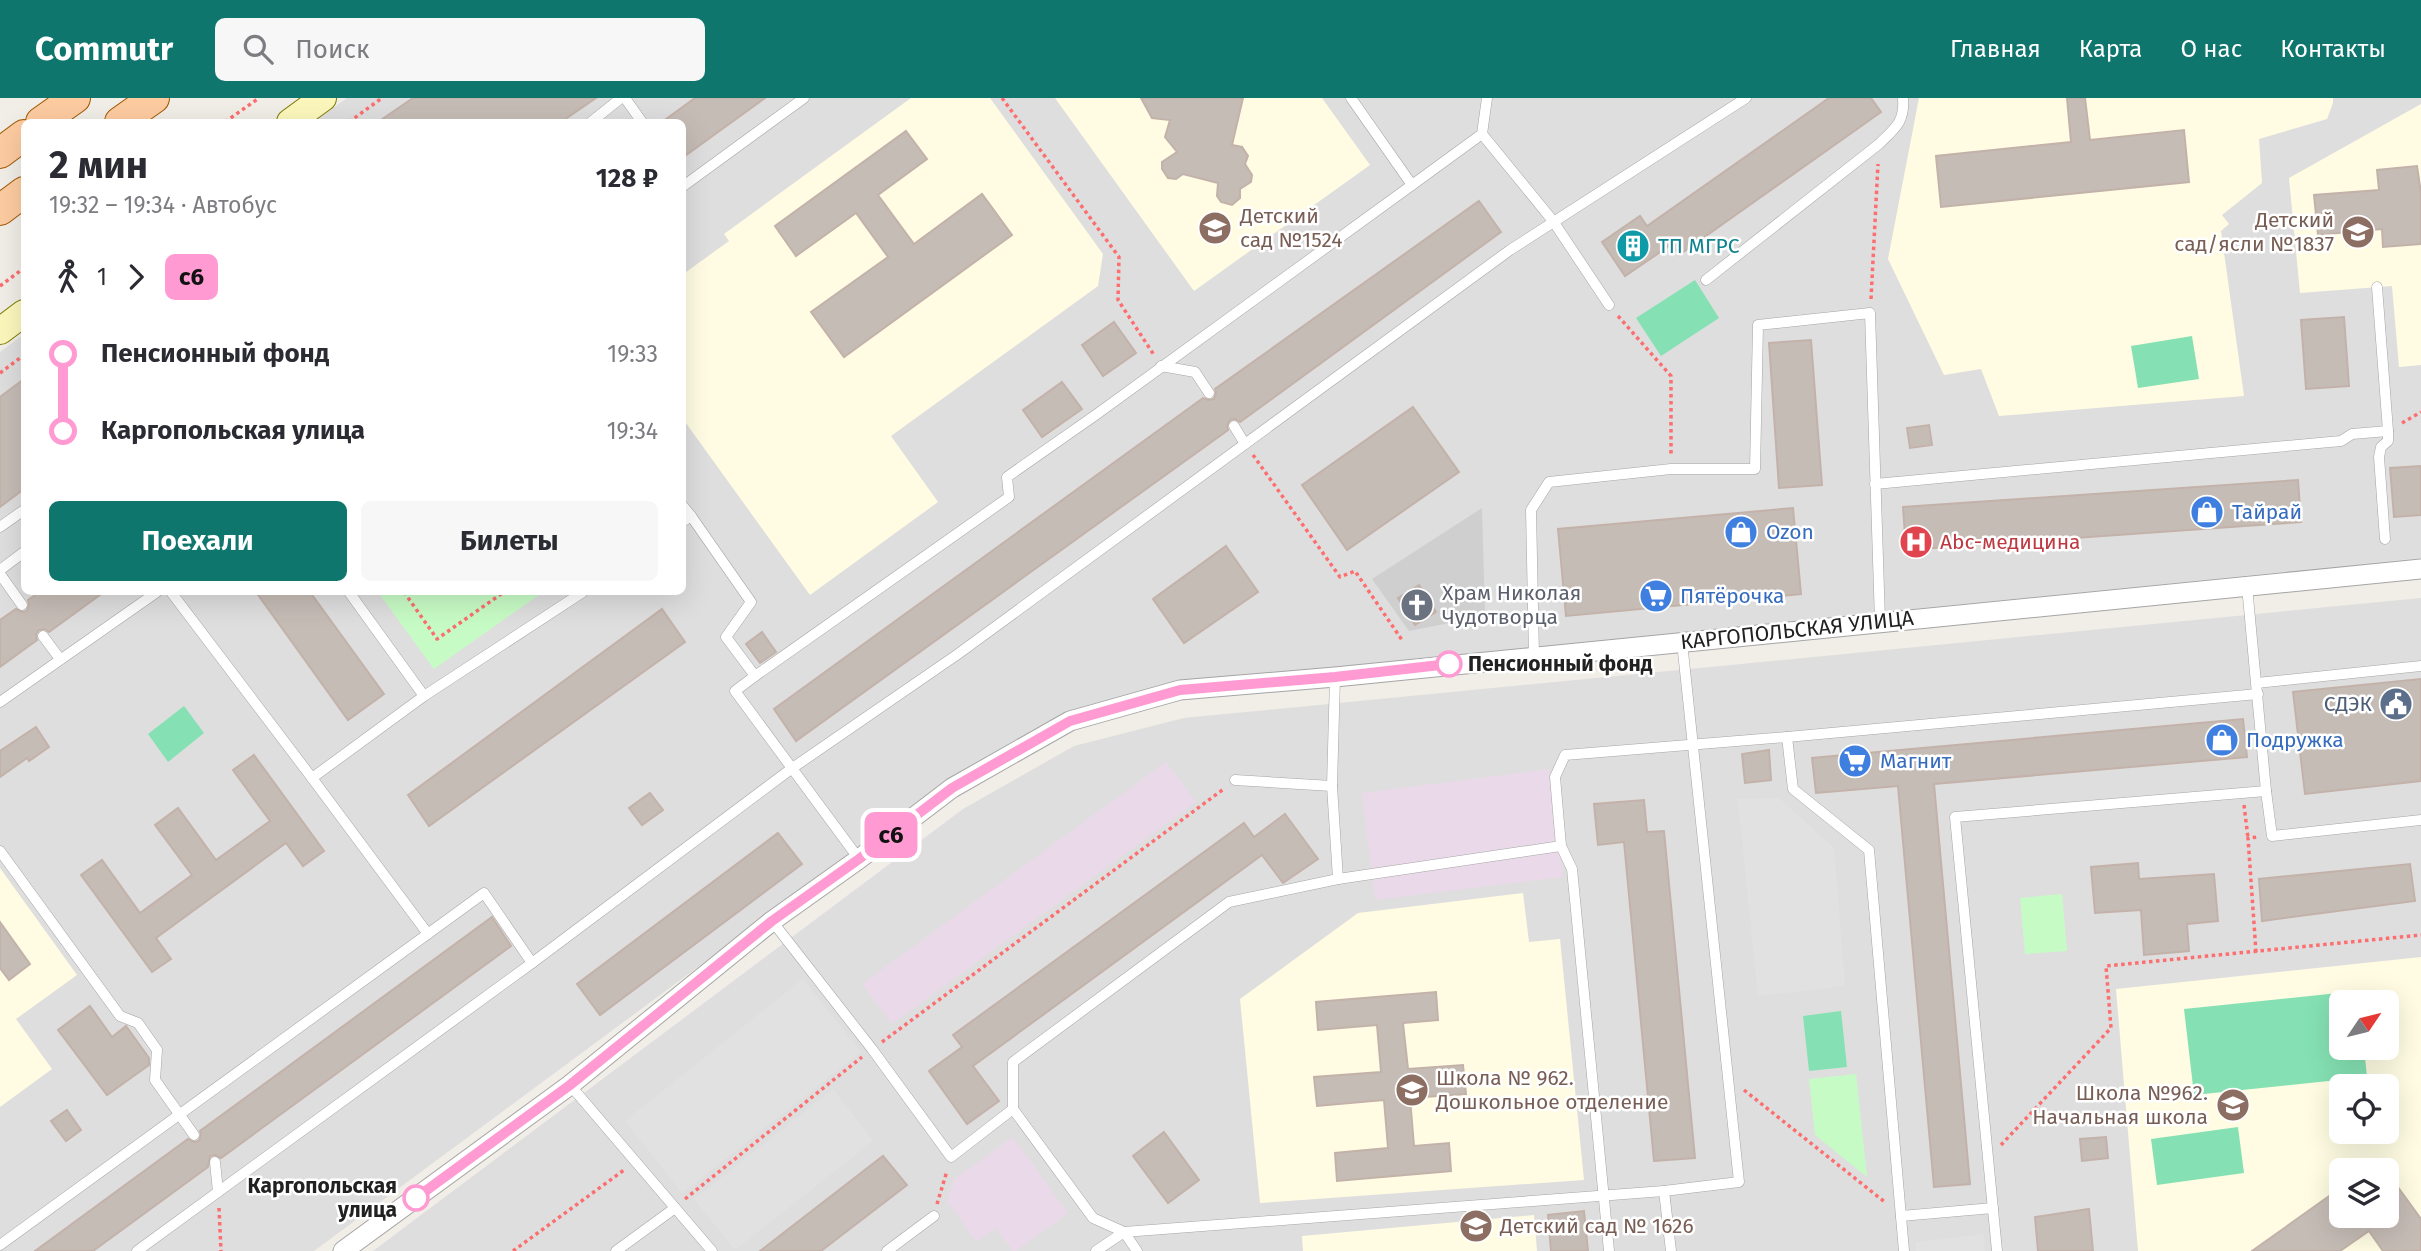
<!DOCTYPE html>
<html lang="ru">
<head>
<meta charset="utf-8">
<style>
	body { margin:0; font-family:"Fira Sans",sans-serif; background:#f7f7f7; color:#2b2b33; height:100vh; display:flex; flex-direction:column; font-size:26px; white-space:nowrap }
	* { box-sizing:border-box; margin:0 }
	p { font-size:23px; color:#7c7c81 }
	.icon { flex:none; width:38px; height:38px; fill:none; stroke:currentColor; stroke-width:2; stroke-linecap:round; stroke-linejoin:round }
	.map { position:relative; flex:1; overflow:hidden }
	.details { position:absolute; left:21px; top:21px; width:665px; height:476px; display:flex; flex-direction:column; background:#fff; border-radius:10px; box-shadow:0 7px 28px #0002 }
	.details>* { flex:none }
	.badge { padding:0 14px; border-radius:10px; font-size:24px; line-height:46px }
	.needle { width:46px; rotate:55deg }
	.fabs { position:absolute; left:2329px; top:892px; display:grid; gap:14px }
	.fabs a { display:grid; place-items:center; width:70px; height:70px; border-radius:10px; background:#fff; box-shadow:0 7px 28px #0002; font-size:35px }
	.map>.badge { position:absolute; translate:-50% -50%; box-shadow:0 0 0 4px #fff }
	.legs { display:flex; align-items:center; gap:10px; height:77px; padding:0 28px; font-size:23px }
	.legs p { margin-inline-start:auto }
	.overview { display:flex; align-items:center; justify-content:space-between; height:119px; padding:0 28px }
	h1 { font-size:38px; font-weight:700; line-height:52px }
	.cta { display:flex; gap:14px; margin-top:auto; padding:14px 28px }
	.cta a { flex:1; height:80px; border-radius:10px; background:#0f766e; color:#fff; font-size:28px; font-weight:700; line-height:80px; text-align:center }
	.cta a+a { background:#f7f7f7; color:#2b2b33 }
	ul { padding:0 28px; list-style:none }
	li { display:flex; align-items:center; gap:24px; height:77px; font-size:26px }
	li i { display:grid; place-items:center; width:10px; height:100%; margin:0 9px; background:currentColor }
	li i::after { content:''; width:18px; height:18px; margin:-9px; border:5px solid; border-radius:50%; background:#fff }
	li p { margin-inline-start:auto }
	li:first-child i { background:linear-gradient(#0000 50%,currentColor 0) }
	li:last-child i { background:linear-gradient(currentColor 50%,#0000 0) }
	header { display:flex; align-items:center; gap:42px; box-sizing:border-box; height:98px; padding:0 35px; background:#0f766e; color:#fff }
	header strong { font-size:33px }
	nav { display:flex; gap:38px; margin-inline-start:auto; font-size:24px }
	.search { width:490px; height:63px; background:#f7f7f7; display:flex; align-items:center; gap:18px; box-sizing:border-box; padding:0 24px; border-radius:10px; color:#7c7c81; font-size:26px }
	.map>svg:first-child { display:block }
	.residential { fill:#dfdede; fill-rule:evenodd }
	.industrial { fill:#ead9e9 }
	.education { fill:#fffce3; fill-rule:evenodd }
	.religious { fill:#cfcfcf }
	.park { fill:#c7fbc5 }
	.pitch { fill:#85e1b3 }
	.parking { fill:#e1e1e1 }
	.building { fill:#c6bcb6; stroke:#c3b2a9; stroke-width:2 }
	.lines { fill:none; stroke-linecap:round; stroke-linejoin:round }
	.service-casing { stroke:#a5a5a5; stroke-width:11 }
	.minor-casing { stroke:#a5a5a5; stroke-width:21 }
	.secondary-casing { stroke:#7d7c03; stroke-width:28 }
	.primary-casing { stroke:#9e5700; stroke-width:32 }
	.path { stroke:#fc6e6f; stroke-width:3.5; stroke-dasharray:3.5 3.5; stroke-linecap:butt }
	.service { stroke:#fff; stroke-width:10 }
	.minor { stroke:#fff; stroke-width:19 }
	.secondary { stroke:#fbf7bc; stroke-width:26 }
	.primary { stroke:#fdcba0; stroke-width:30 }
	.line-1-casing { stroke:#fff; stroke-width:16 }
	.line-1 { stroke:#ff9ad2; stroke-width:10 }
	.stop-1-dot { fill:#fff; stroke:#ff9ad2; stroke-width:3.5 }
	.labels { text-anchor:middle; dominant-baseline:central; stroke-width:5; stroke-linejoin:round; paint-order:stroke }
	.education-label { font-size:21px; fill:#785e54; stroke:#fff; text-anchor:start }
	.culture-label { font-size:21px; fill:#0d838f; stroke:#fff; text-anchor:start }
	.shop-label { font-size:21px; fill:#366cbe; stroke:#fff; text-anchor:start }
	.health-label { font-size:21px; fill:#be3a42; stroke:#fff; text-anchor:start }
	.worship-label { font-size:21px; fill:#5b616d; stroke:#fff; text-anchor:start }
	.street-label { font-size:21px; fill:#212121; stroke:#fff }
	.stop-label { font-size:21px; font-weight:bold; fill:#212121; stroke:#fff; text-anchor:start }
	.service-label { font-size:21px; fill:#4e5e75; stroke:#fff; text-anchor:end }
</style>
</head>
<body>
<header>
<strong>Commutr</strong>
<div class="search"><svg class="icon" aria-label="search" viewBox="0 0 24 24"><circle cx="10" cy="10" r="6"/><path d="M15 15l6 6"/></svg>Поиск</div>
<nav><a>Главная</a><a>Карта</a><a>О нас</a><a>Контакты</a></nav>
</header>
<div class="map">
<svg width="2421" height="1153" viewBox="0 0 2421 1153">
	<rect width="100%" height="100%" fill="#f1ede7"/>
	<g class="residential">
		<polygon points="347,0 2421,0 2421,460 1172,586 944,687 314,1153 0,1153 0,254 24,236 24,494 682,494 682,24 314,24"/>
		<path d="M2421,500v653h-2048l590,-442 111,-63 110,-28zM2342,905h45v45h-45zM2342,989h45v45h-45zM2342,1073h45v45h-45z"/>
	</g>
	<g class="industrial">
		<polygon points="1166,664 1196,704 892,926 862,886"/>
		<polygon points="1549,671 1563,779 1375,802 1362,695"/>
		<polygon points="1013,1039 1068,1115 1016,1153 1013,1153 996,1130 976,1144 947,1103 954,1081"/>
	</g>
	<g class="education">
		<polygon points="911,0 990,0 1103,156 1098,188 891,338 938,404 810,497 683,321 682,177 729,143 724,136"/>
		<polygon points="1055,0 1322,0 1370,67 1194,193"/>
		<polygon points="1919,0 2333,0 2333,5 2327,21 2259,41 2262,85 2222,117 2229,126 2221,133 2244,298 1999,318 1981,271 1944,277 1888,161"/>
		<polygon points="2421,6 2421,267 2399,269 2392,188 2300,195 2289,80"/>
		<polygon points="0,770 77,877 16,921 52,971 0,1009"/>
		<polygon points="1523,795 1529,844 1560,841 1584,1082 1260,1105 1240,901 1358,815"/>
		<path d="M2421,859v294h-283l-22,-262zM2342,905h45v45h-45zM2342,989h45v45h-45zM2342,1073h45v45h-45z"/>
		<polygon points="1534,1117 1537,1153 1303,1153 1302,1138"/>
	</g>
	<polygon class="religious" points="1482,410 1485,518 1409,533 1372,481"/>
	<g class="park">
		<polygon points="378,494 543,494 434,571"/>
		<polygon points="2062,796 2067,853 2025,856 2020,800"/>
		<polygon points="1856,976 1867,1079 1815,1037 1809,981"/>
	</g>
	<g class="pitch">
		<polygon points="1695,182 1719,220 1661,258 1636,220"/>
		<polygon points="2192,238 2199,281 2138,290 2131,248"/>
		<polygon points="184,608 204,635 168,664 148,636"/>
		<polygon points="2357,893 2359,905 2342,905 2342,950 2364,950 2367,979 2194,997 2184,911"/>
		<polygon points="1841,913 1847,969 1809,973 1803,918"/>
		<polygon points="2238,1029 2244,1075 2157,1087 2151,1041"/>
	</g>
	<g class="parking">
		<polygon points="1779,700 1834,750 1845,888 1758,898 1738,701"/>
		<polygon points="803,881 861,954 682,1095 625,1023"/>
		<polygon points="833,991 873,1043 735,1152 694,1101"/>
		<polygon points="1984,1136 1985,1153 1916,1153 1916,1144"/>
	</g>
	<g class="building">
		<polygon points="413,0 596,0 561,24 378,24"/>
		<polygon points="695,0 765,0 682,60 682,24 662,24"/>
		<polygon points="1141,0 1243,0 1232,47 1242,49 1248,58 1245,66 1252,77 1251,84 1240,91 1240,100 1232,107 1221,104 1217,98 1218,85 1183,76 1176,81 1168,80 1162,71 1162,64 1177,54 1165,39 1170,22 1152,20"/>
		<polygon points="1829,0 1871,0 1881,14 1679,157 1672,146 1625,178 1602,144 1640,118 1647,128"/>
		<polygon points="2067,0 2085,0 2090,42 2184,32 2189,84 1941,109 1936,58 2071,44"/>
		<polygon points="906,33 927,61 878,97 914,146 982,96 1012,137 844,259 811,214 888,159 856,115 796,158 775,128"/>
		<polygon points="2417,68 2421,95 2421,146 2383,149 2382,131 2318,137 2314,97 2379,92 2377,72"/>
		<polygon points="1479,103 1501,134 1240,324 1235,321 1230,322 1227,328 1228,332 796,643 774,611 1203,300 1209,302 1214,301 1216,295 1215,291"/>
		<polygon points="2344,219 2349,288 2306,291 2301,222"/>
		<polygon points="1114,224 1136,255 1103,278 1082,247"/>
		<polygon points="1811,242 1822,387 1779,390 1769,245"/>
		<polygon points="24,281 24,391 0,409 0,299"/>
		<polygon points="1062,284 1082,311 1042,339 1023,312"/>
		<polygon points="1413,309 1459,374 1347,452 1302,387"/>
		<polygon points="1929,327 1932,347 1910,350 1907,330"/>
		<polygon points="2421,368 2421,417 2394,419 2390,370"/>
		<polygon points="2298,382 2301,424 1906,452 1903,409"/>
		<polygon points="1793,410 1801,496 1566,518 1558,431"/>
		<polygon points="1226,448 1258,494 1184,545 1153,501"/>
		<polygon points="1419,487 1436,514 1415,527 1398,500"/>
		<polygon points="40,494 104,494 49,534 45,531 39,532 36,536 37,542 0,569 0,522 16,511 22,514 27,513 29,507 28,502"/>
		<polygon points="256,494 310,494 384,596 348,622"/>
		<polygon points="662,511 685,544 429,728 408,697"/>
		<polygon points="762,534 776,554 760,565 746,546"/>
		<polygon points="2421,581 2421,683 2305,696 2293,594"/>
		<polygon points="2243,621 2247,659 1934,686 1970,1086 1934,1089 1898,688 1816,695 1812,660"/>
		<polygon points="36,629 49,649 29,663 27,660 0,679 0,653"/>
		<polygon points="1769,652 1771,682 1745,685 1742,656"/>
		<polygon points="254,657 324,753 303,768 286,745 156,840 171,861 152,874 81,777 102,762 140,815 192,777 155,727 178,710 216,762 270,723 233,672"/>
		<polygon points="650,695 663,712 642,727 629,710"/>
		<polygon points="1644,702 1647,734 1664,733 1695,1060 1654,1063 1624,744 1598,747 1594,706"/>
		<polygon points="1285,716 1318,761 1283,785 1262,757 973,968 999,1003 967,1026 929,973 962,949 953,937 1244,725 1254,739"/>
		<polygon points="778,735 802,766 600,917 577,886"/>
		<polygon points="2138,765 2139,781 2214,776 2218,823 2187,826 2189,853 2144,857 2141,812 2095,815 2091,769"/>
		<polygon points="2410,766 2415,803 2262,823 2259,781"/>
		<polygon points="492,819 511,848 221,1060 215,1057 210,1058 208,1069 93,1153 35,1153 188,1041 194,1044 199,1043 201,1037 200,1033"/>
		<polygon points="0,824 30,866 9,882 0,870"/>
		<polygon points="1436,894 1438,922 1403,925 1408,971 1463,967 1466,996 1410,1000 1414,1048 1449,1045 1451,1073 1337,1083 1335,1055 1388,1050 1384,1002 1317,1008 1314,979 1381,974 1377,927 1318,932 1316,904"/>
		<polygon points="90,908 112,939 126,928 149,960 149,967 107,997 58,932"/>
		<polygon points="67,1012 81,1032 66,1043 51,1023"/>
		<polygon points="1164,1034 1199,1082 1168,1105 1133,1058"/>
		<polygon points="2106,1039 2108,1060 2082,1063 2080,1041"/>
		<polygon points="883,1058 907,1087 821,1153 760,1153"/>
		<polygon points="2387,1074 2421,1121 2421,1153 2383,1153 2369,1133 2340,1153 2252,1153 2342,1089 2342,1118 2387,1118"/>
		<polygon points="2089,1111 2093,1153 2038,1153 2035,1119"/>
		<polygon points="1584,1113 1588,1153 1551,1153 1548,1117"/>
	</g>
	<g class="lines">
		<defs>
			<g id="service">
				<polyline points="625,0 642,24"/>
				<polyline points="1351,0 1412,87 1482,36 1487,0"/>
				<polyline points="591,24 621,0"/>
				<polyline points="1482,36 1553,123 1609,207"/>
				<polyline points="682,89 804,0"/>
				<path d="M1706,182l173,-136c16,-16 26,-22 24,-46"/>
				<polyline points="2377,189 2388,333 2388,343 2381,349 2379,359 2385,441"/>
				<polyline points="1161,268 1195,274 1209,295"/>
				<polyline points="1234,328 1245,346"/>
				<polyline points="1875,386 2341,343 2352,336 2388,333"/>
				<polyline points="682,407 691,418"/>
				<polyline points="682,424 691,418 751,504 726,539 755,578 735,593 859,761"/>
				<polyline points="0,429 24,412"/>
				<polyline points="0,472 24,454"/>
				<polyline points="0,476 22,507"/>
				<polyline points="171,494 312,680 424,598 349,494"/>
				<polyline points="43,538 60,561"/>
				<polyline points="1534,558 1531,412 1549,384 1671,371 1755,371 1758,227 1870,215 1880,523"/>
				<polyline points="755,578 1009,399 1007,379 1097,316 1412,87"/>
				<polyline points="2257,585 2421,568"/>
				<polyline points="424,598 583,494"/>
				<polyline points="0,604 157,494"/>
				<polyline points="1787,639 2258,596"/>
				<polyline points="312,680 428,836"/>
				<polyline points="1235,682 1332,688 1335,579"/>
				<polyline points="2266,693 2272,738 2421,722"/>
				<polyline points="0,753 120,918 138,925 157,952 155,982 194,1037"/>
				<polyline points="1338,781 1561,748"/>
				<polyline points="772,823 872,951 951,1059 1013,1011 1093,1120 1124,1134 1137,1153"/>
				<polyline points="570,987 712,1153"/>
				<polyline points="1013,1011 1013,964 1229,804 1338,781 1332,688"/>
				<polyline points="215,1064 218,1094"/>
				<polyline points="1901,1118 1993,1110"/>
				<polyline points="0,1147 484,795 532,865 791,671 958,556 1510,152 1746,0"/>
				<polyline points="137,1153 532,865"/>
				<polyline points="616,1153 675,1110"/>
				<polyline points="887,1153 934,1118"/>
				<polyline points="1096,1153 1124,1134 1664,1093"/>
				<polyline points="1609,1153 1572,771 1561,748 1555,679 1565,657 1787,639 1793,691 1869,752 1904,1153"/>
				<polyline points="1671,1153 1664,1093 1739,1084 1682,544"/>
				<polyline points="1997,1153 1955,719 2266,693 2247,488"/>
			</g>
			<polyline id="minor" points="343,1153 570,987 772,823 859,761 952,690 1070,623 1180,592 1335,579 2421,471"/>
			<g id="secondary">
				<polyline points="290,24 323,0"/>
				<polyline points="0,233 24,215"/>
			</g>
			<g id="primary">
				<polyline points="41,24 75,0"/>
				<polyline points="120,24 154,0"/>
				<polyline points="0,55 24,37"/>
				<polyline points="0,112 24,94"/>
			</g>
		</defs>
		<use href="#service" class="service-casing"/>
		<use href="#minor" class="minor-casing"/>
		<use href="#secondary" class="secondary-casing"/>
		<use href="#primary" class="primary-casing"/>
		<g class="path">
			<polyline points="1002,0 1119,159 1118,202 1154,257"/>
			<polyline points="225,24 259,0"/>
			<polyline points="349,24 382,0"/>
			<polyline points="0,188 24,170"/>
			<polyline points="1871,201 1878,66"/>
			<polyline points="1618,218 1671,278 1671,359"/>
			<polyline points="0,275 24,257"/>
			<polyline points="2402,325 2421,314"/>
			<polyline points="1253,357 1340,479 1355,473 1402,542"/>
			<polyline points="404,494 437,541 504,494"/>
			<polyline points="2244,707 2248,740"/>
			<polyline points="2256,854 2248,740 2259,739"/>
			<polyline points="882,944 1225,690"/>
			<polyline points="1744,992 1886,1105"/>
			<polyline points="2001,1047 2111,930 2106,868 2421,837"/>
			<polyline points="685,1101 862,959"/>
			<polyline points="937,1106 947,1073"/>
			<polyline points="219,1110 221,1153"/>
			<polyline points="513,1153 624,1072"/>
		</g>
		<use href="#service" class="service"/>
		<use href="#minor" class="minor"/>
		<use href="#secondary" class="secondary"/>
		<use href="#primary" class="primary"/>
	</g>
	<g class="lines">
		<defs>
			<polyline id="line-1" points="416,1100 570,987 772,823 859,761 952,690 1070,623 1180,592 1335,579 1449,566"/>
		</defs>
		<use href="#line-1" class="line-1-casing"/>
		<use href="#line-1" class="line-1"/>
	</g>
	<defs>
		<symbol id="school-disc" viewBox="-11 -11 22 22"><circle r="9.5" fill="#8d6e63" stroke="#fff"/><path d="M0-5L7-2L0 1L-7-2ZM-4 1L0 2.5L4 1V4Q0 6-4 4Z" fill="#fff"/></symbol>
		<symbol id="building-disc" viewBox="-11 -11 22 22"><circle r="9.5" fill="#0f9aa8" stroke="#fff"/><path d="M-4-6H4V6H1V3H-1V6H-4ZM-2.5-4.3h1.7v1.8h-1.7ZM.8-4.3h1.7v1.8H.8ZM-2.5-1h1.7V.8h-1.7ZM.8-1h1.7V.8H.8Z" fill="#fff"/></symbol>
		<symbol id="shop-disc" viewBox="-11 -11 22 22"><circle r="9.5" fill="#3f7fe0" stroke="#fff"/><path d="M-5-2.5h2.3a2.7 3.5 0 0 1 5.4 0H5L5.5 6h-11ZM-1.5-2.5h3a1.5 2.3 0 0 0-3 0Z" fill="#fff"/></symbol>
		<symbol id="hospital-disc" viewBox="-11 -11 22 22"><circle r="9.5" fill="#e0444e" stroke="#fff"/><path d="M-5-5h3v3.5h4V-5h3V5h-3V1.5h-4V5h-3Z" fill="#fff"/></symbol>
		<symbol id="supermarket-disc" viewBox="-11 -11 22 22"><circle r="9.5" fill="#3f7fe0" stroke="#fff"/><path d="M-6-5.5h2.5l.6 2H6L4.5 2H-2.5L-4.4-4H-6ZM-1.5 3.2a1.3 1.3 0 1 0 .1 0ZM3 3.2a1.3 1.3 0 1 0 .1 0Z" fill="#fff"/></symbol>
		<symbol id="church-disc" viewBox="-11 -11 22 22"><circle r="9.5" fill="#6b7280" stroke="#fff"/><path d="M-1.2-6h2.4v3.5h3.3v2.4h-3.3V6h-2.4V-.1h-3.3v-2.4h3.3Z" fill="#fff"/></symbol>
		<symbol id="civic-disc" viewBox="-11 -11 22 22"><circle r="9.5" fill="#5c6f8a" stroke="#fff"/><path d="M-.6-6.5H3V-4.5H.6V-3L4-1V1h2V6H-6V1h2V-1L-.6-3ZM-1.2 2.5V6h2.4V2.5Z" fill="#fff"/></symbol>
	</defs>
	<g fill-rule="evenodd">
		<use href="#school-disc" x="1196" y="111" width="38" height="38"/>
		<use href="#school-disc" x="2339" y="115" width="38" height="38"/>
		<use href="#building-disc" x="1614" y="129" width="38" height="38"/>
		<use href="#shop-disc" x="2188" y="395" width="38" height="38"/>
		<use href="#shop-disc" x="1722" y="415" width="38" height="38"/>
		<use href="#hospital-disc" x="1897" y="425" width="38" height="38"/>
		<use href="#supermarket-disc" x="1637" y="479" width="38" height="38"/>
		<use href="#church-disc" x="1398" y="488" width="38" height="38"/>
		<use href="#civic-disc" x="2377" y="587" width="38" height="38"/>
		<use href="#shop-disc" x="2203" y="623" width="38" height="38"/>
		<use href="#supermarket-disc" x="1836" y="644" width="38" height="38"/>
		<use href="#school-disc" x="1393" y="973" width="38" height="38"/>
		<use href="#school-disc" x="2214" y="988" width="38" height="38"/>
		<use href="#school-disc" x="1457" y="1109" width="38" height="38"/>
	</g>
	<g class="stop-1-dot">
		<circle cx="1449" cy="566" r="12"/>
		<circle cx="416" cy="1100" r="12"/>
	</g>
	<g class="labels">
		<g class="education-label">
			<text x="1240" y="118">Детский<tspan x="1240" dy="24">сад №1524</tspan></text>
			<text x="2334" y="122" text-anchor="end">Детский<tspan x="2334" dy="24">сад/ясли №1837</tspan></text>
			<text x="1436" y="980">Школа № 962.<tspan x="1436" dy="24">Дошкольное отделение</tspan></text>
			<text x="2208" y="995" text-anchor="end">Школа №962.<tspan x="2208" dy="24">Начальная школа</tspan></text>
			<text x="1500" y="1128">Детский сад № 1626</text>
		</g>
		<g class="culture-label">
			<text x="1658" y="148">ТП МГРС</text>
		</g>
		<g class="shop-label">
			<text x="2232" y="414">Тайрай</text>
			<text x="1766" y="434">Ozon</text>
			<text x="1680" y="498">Пятёрочка</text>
			<text x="2246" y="642">Подружка</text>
			<text x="1880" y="663">Магнит</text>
		</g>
		<g class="health-label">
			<text x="1940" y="444">Abc-медицина</text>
		</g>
		<g class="worship-label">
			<text x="1442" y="495">Храм Николая<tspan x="1442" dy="24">Чудотворца</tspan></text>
		</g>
		<g class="street-label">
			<text transform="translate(1797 532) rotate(-6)">КАРГОПОЛЬСКАЯ УЛИЦА</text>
		</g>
		<g class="stop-label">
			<text x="1468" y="566">Пенсионный фонд</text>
			<text x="397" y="1088" text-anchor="end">Каргопольская<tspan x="397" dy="24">улица</tspan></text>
		</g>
		<g class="service-label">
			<text x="2372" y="606">СДЭК</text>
		</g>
	</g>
</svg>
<div class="fabs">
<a><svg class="needle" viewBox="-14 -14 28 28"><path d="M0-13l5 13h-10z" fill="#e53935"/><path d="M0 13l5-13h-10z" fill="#7c7c81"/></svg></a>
<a><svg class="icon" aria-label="locate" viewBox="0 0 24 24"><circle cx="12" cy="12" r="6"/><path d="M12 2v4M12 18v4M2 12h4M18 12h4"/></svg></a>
<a><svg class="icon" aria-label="layers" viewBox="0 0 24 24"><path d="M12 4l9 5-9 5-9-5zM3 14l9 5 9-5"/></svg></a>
</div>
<b class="badge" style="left:891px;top:737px;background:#ff9ad2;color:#111">с6</b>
<section class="details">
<div class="overview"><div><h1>2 мин</h1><p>19:32 – 19:34 · Автобус</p></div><b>128 ₽</b></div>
<div class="legs"><svg class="icon" aria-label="walk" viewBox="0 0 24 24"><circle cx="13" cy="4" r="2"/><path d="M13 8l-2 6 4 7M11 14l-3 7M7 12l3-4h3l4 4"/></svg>1<svg class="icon" aria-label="forward" viewBox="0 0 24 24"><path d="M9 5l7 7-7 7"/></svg><b class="badge" style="background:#ff9ad2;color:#111">с6</b></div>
<ul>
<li><i style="color:#ff9ad2"></i><b>Пенсионный фонд</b><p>19:33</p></li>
<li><i style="color:#ff9ad2"></i><b>Каргопольская улица</b><p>19:34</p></li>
</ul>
<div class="cta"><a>Поехали</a><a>Билеты</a></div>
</section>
</div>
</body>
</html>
